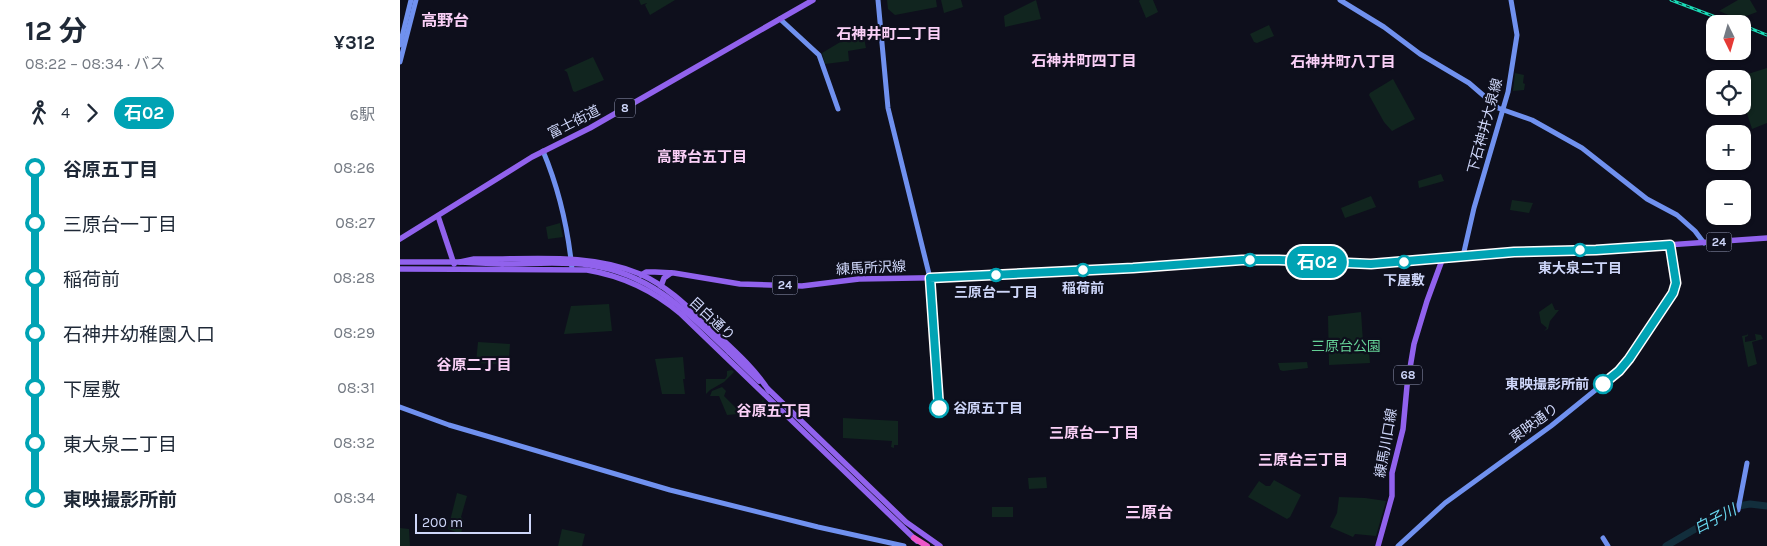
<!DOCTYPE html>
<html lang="ja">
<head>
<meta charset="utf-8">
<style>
	body { margin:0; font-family:Karla,"Noto Sans JP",sans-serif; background:#f6f6f7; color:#1f2937; height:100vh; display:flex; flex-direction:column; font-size:19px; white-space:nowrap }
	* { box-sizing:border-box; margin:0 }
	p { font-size:16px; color:#747a83 }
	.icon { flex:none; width:28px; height:28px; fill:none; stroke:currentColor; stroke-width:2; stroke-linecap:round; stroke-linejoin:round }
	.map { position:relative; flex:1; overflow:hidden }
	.drawer { display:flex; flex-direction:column; background:#fff; width:400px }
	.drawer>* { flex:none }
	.badge { padding:0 10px; border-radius:16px; font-size:18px; line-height:32px }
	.needle { width:32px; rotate:175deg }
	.fabs { position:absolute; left:1306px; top:15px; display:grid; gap:10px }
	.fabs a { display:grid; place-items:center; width:45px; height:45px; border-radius:10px; background:#fff; box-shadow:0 1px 4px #0004; font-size:25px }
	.scale { position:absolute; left:15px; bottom:12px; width:116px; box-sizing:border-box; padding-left:5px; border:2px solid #ced6f9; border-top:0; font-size:14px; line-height:18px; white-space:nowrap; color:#ced6f9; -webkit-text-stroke:4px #0e0f1c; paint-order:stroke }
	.map>.badge { position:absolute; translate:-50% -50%; box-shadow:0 0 0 2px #fff }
	.legs { display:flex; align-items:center; gap:8px; height:55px; padding:0 25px; font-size:16px }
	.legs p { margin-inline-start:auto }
	.overview { display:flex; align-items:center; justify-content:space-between; height:85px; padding:0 25px }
	h1 { font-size:28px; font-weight:700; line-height:38px }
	ul { padding:0 25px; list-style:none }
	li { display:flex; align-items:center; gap:18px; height:55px; font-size:19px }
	li i { display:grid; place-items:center; width:8px; height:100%; margin:0 6px; background:currentColor }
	li i::after { content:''; width:12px; height:12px; margin:-6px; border:4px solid; border-radius:50%; background:#fff }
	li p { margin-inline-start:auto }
	li:first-child i { background:linear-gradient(#0000 50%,currentColor 0) }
	li:last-child i { background:linear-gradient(currentColor 50%,#0000 0) }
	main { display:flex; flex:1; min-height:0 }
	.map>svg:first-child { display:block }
	.green { fill:#11251f }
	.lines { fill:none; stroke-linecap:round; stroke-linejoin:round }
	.river { stroke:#122e3c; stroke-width:7 }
	.secondary { stroke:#7091ef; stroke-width:5 }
	.primary { stroke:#9162ed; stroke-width:5.5 }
	.highway { stroke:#ec57c9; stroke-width:6 }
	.rail-casing { stroke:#19dbb6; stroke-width:3 }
	.rail { stroke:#0e0f1c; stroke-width:1; stroke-dasharray:4; stroke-linecap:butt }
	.primary-bridge { stroke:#9162ed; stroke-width:5.5 }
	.line-1-casing { stroke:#fff; stroke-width:11 }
	.line-1 { stroke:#00a3b4; stroke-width:8 }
	.stop-1-dot { fill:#fff; stroke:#00a3b4; stroke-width:2.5 }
	.labels { text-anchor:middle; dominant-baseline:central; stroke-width:4.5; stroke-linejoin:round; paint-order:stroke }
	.shield { fill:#0e0f1c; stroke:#949ab7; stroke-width:1 }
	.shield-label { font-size:12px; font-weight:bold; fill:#ced6f9 }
	.street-label { font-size:14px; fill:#ced6f9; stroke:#0e0f1c }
	.stop-label { font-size:14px; font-weight:bold; fill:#ced6f9; stroke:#0e0f1c }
	.park-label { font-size:14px; fill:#64d096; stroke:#0e0f1c }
	.neighbourhood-label { font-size:15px; font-weight:bold; fill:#fad0f7; stroke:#0e0f1c }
	.water-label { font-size:15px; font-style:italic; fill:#68d6ee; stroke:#0e0f1c }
	.quarter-label { font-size:16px; font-weight:bold; fill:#fad0f7; stroke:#0e0f1c }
</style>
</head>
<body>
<main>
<section class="drawer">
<div class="overview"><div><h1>12 分</h1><p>08:22 – 08:34 · バス</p></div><b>¥312</b></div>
<div class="legs"><svg class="icon" aria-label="walk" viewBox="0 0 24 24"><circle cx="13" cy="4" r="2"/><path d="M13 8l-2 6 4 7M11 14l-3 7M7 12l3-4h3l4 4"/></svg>4<svg class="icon" aria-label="forward" viewBox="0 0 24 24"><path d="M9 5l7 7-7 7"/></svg><b class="badge" style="background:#00a3b4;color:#fff">石02</b><p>6駅</p></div>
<ul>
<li><i style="color:#00a3b4"></i><b>谷原五丁目</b><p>08:26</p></li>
<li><i style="color:#00a3b4"></i><span>三原台一丁目</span><p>08:27</p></li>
<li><i style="color:#00a3b4"></i><span>稲荷前</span><p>08:28</p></li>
<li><i style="color:#00a3b4"></i><span>石神井幼稚園入口</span><p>08:29</p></li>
<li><i style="color:#00a3b4"></i><span>下屋敷</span><p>08:31</p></li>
<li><i style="color:#00a3b4"></i><span>東大泉二丁目</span><p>08:32</p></li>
<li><i style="color:#00a3b4"></i><b>東映撮影所前</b><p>08:34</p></li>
</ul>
</section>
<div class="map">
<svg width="1367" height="546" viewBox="0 0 1367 546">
	<rect width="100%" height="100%" fill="#0e0f1c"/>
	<g class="green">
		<polygon points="239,0 275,0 250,15 245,5 247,3 241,5"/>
		<polygon points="487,0 536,0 537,7 495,15 488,9"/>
		<polygon points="541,0 561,0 563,7 544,13"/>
		<polygon points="636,0 641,19 605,27 604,16"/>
		<polygon points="740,0 753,0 758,12 746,18 739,1"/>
		<polygon points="1338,0 1350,0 1357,12 1338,19 1319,11"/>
		<polygon points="869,25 874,36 857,43 854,42 850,34"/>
		<polygon points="462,29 466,48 448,51 449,61 425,64 422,53"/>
		<polygon points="193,57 204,80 175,92 173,91 167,72 164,70"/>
		<polygon points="1367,68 1367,123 1352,129 1343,101 1342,79 1335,78"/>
		<polygon points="1115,73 1124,75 1123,83 1125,84 1124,90 1113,91"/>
		<polygon points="993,79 1015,119 992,131 984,122 969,95 970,93"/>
		<polygon points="1041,174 1044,181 1019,188 1018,181"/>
		<polygon points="971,196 976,207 945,218 941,208"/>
		<polygon points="1112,200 1133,203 1129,213 1110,210"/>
		<polygon points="160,223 163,237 148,239 146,227"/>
		<polygon points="1152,303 1155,310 1159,310 1150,321 1148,329 1144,331 1147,328 1141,323 1139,312"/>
		<polygon points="209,304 212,331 164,334 171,306"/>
		<polygon points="961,312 963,342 968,341 970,363 929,365 928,316"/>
		<polygon points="1347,333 1348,336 1345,337 1345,342 1356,340 1355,334 1361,335 1363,339 1352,342 1357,364 1348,367 1342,336 1347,335"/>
		<polygon points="78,342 110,344 108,372 99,373 98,364 76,363"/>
		<polygon points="283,357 285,379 283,379 285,394 262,394 255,359"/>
		<polygon points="907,362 908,368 883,371 880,370 878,363"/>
		<polygon points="332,370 334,372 324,382 310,390 306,394 306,379 325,379 327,376 327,371"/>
		<polygon points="322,387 326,391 324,396 337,409 343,404 347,407 352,403 357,406 363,400 367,405 349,409 349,413 327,415 319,396 310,396 312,391"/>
		<polygon points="443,418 498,421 498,445 494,445 494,448 491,447 492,441 443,438"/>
		<polygon points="646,477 647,488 629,489 628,478"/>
		<polygon points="874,480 901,495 890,517 887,519 848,497 859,481 866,486 870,486"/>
		<polygon points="57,493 67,496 61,517 64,521 61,534 48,529"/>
		<polygon points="939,497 965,498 986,501 976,536 955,534 953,537 930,527 937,513"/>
		<rect x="592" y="507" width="21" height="10"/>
		<polygon points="0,528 9,529 10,546 0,546"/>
		<polygon points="162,529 185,534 182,546 158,546"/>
	</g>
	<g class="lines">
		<polyline class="river" points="1266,546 1333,507 1350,504 1367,506"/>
		<g class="secondary">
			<polyline points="478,0 488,108 530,278"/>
			<polyline points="940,0 984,27 1020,54 1069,83 1098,108 1132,120 1182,148 1247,199 1277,215 1295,231 1304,243"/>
			<polyline points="380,19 419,55 438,109"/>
			<polyline points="0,45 11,0"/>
			<polyline points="0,62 16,0"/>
			<path d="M143,151c16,38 25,78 29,118"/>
			<polyline points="1063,256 1074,208 1108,92 1117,35 1111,0"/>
			<polyline points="0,407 49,425 270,490 418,527 504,546"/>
			<polyline points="1338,510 1347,463"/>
			<polyline points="1203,538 1208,546"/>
			<polyline points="998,546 1045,503 1151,426 1219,371 1231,355 1274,290 1276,283 1270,245"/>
		</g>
		<g class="primary">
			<polyline points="38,216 54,264"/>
			<polyline points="0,239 132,157 190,128 413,0"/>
			<polyline points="0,262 60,262 102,264"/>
			<path d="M60,262l14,-3c55,1 114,-7 166,15 27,12 48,33 69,53 21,20 44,39 60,64"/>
			<path d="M0,269l187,1c36,6 66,20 94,44l236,227"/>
			<polyline points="241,275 246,272 255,272 274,273 340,284 402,286 459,279 574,277 843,261 879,260 971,264 1112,252 1196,250 1367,238"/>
			<polyline points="261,286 264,278 271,273"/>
			<polyline points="329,352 359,381"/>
			<polyline points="368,389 506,522 540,546"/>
			<polyline points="978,546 992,496 992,473 1003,429 1007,386 1014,344 1027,301 1041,263 1041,258"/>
		</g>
		<polyline class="highway" points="514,538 527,546"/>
		<defs>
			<g id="rail">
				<polyline points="1271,0 1334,24"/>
				<polyline points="1342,25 1367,35"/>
			</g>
		</defs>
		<use href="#rail" class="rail-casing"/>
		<use href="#rail" class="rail"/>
		<path class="primary-bridge" d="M102,264c29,0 59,-3 88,1 61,9 96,46 139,87"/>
	</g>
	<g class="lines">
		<defs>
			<polyline id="line-1" points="539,408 530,278 733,268 842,260 879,260 971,264 1114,252 1196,250 1270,245 1276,283 1273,293 1229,359 1219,371 1203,384"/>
		</defs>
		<use href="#line-1" class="line-1-casing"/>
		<use href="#line-1" class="line-1"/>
	</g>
	<g class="stop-1-dot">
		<circle cx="1180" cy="250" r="6"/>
		<circle cx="850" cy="260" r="6"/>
		<circle cx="1004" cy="262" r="6"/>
		<circle cx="683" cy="270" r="6"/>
		<circle cx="596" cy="275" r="6"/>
		<circle cx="1203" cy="384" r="9"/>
		<circle cx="539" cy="408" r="9"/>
	</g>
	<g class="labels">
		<g class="shield">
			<rect x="215" y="98.5" width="20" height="19" rx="4"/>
			<rect x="1306.5" y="232.5" width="25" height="19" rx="4"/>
			<rect x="372.5" y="275.5" width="25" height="19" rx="4"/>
			<rect x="994" y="365.5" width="28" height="19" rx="4"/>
		</g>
		<g class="shield-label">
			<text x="225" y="108">8</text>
			<text x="1319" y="242">24</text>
			<text x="385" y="285">24</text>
			<text x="1008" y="375">68</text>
		</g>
		<g class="street-label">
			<text transform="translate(174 122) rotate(-27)">富士街道</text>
			<text transform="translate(1085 126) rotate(-75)">下石神井大泉線</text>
			<text transform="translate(471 268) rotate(-3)">練馬所沢線</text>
			<text transform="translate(312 319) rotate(43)">目白通り</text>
			<text transform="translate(1134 423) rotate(-36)">東映通り</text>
			<text transform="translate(986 443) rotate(-80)">練馬川口線</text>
		</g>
		<g class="stop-label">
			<text x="1180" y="268">東大泉二丁目</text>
			<text x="1004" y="280">下屋敷</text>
			<text x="683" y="288">稲荷前</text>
			<text x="596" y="292">三原台一丁目</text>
			<text x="1189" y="384" text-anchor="end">東映撮影所前</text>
			<text x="553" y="408" text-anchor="start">谷原五丁目</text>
		</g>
		<g class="park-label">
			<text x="946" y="346">三原台公園</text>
		</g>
		<g class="neighbourhood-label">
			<text x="489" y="34">石神井町二丁目</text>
			<text x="684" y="61">石神井町四丁目</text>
			<text x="943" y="62">石神井町八丁目</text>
			<text x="302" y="157">高野台五丁目</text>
			<text x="74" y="365">谷原二丁目</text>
			<text x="374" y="411">谷原五丁目</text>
			<text x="694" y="433">三原台一丁目</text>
			<text x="903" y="460">三原台三丁目</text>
		</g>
		<g class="water-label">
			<text transform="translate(1315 519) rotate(-27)">白子川</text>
		</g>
		<g class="quarter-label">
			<text x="45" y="20">高野台</text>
			<text x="749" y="512">三原台</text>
		</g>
	</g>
</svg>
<div class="fabs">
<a><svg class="needle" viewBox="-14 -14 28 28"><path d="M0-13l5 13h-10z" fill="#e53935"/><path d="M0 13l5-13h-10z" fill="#747a83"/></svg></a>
<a><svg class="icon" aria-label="locate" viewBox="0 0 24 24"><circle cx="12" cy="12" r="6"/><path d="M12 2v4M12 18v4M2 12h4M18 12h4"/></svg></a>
<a>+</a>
<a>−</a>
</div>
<div class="scale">200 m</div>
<b class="badge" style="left:917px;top:262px;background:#00a3b4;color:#fff">石02</b>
</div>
</main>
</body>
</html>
